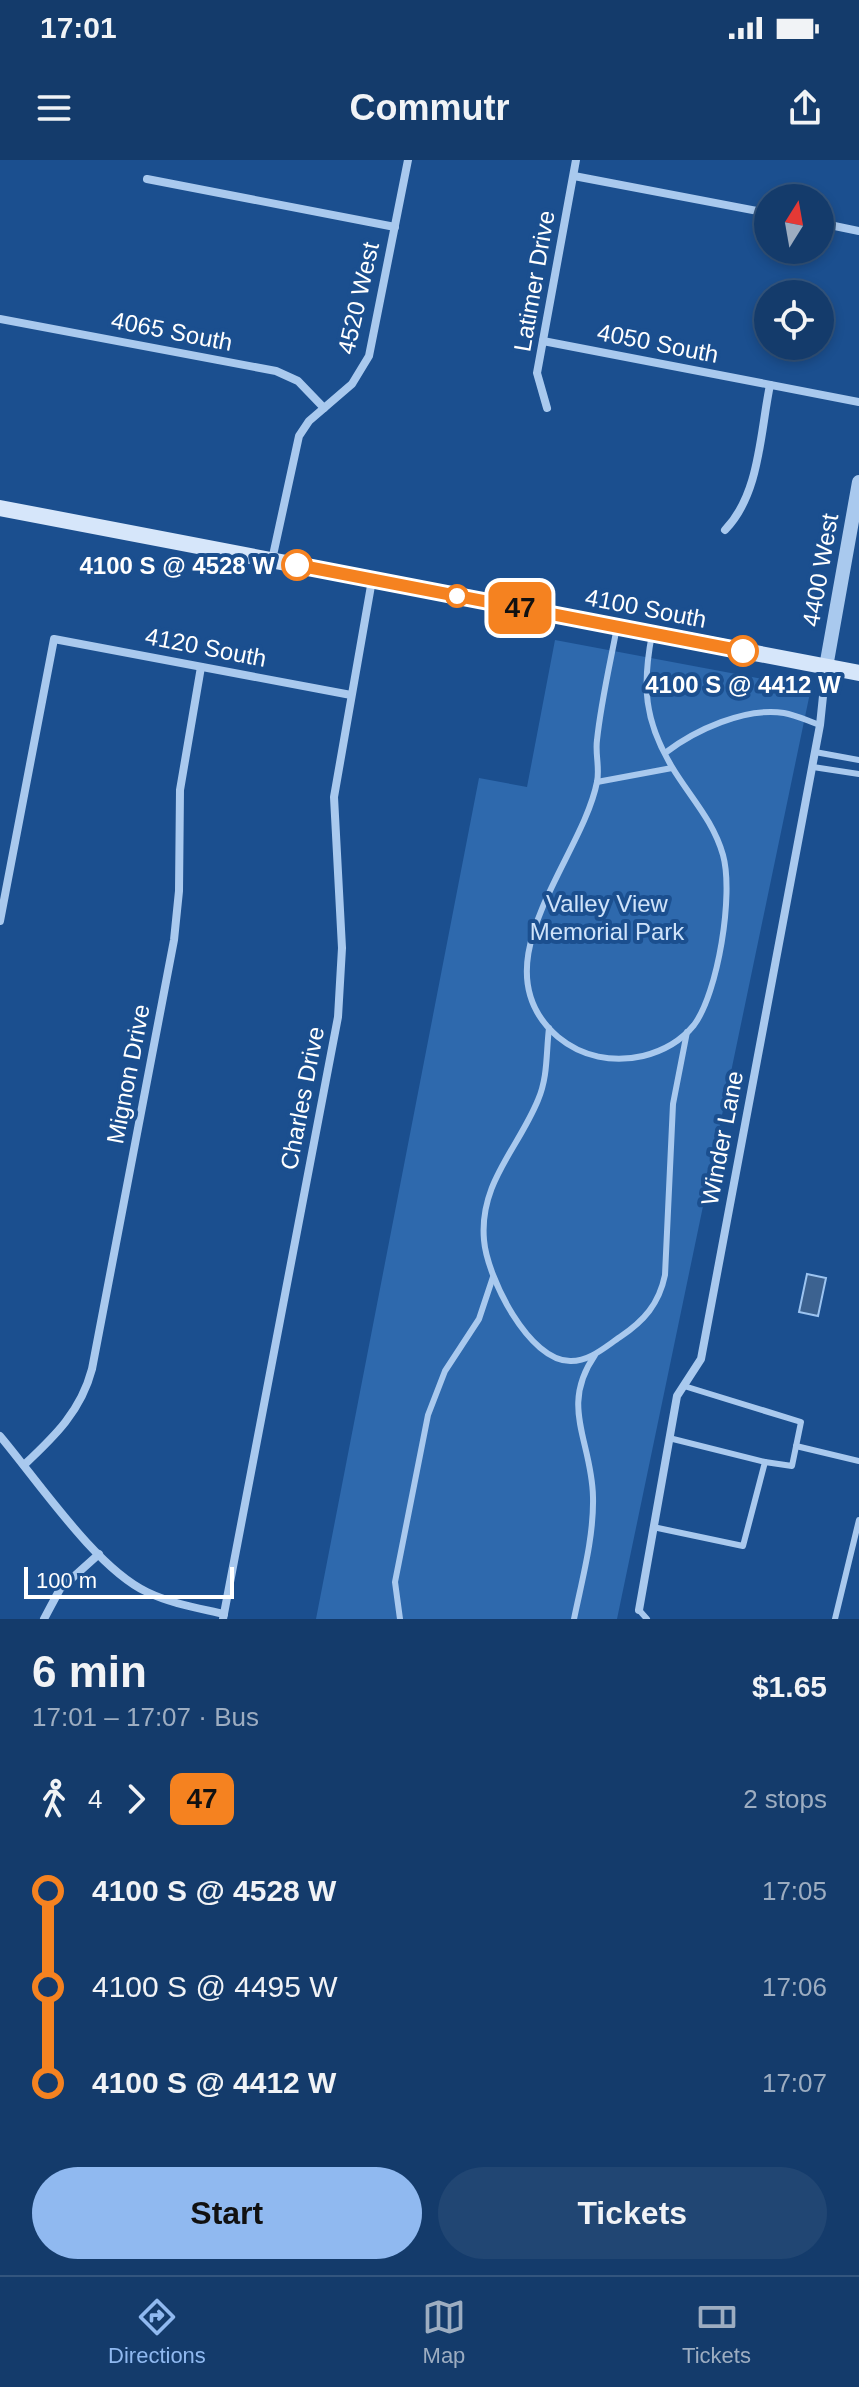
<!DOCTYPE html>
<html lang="en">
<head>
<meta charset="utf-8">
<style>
	body { margin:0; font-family:Arial,sans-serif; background:#214673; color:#f1f3f6; height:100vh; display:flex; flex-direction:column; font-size:30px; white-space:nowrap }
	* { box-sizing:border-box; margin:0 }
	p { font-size:26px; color:#9dadc1 }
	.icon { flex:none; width:44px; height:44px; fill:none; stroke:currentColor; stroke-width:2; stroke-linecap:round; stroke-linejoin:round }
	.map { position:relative; height:1459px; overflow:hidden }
	.details { display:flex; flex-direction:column; background:#143b6b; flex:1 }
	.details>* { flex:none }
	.badge { padding:0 16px; border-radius:12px; font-size:28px; line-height:52px }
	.needle { width:52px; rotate:11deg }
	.buttons { position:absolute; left:754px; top:24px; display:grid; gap:16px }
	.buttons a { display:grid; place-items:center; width:80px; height:80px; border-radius:50%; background:#143b6b; box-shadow:0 4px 12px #0003,0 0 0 2px #33557e; font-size:40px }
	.scale { position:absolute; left:24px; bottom:20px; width:210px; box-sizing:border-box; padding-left:8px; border:4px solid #fff; border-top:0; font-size:22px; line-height:28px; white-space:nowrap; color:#fff; -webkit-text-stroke:6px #1b4f8f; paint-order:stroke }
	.map>.badge { position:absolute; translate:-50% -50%; box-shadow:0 0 0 4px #fff }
	.legs { display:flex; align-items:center; gap:12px; height:88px; padding:0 32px; font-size:26px }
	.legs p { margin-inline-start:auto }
	.head { display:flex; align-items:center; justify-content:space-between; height:136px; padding:0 32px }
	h1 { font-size:44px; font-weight:700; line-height:60px }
	.action { display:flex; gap:16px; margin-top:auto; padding:16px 32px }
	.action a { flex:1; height:92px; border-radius:48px; background:#90b9f0; color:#111; font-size:32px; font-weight:700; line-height:92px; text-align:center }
	.action a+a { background:#214673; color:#f1f3f6 }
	ul { padding:0 32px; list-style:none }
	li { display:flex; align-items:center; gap:28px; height:96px; font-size:30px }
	li i { display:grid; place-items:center; width:12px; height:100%; margin:0 10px; background:currentColor }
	li i::after { content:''; width:20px; height:20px; margin:-10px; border:6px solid; border-radius:50%; background:#143b6b }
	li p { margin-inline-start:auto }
	li:first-child i { background:linear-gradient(#0000 50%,currentColor 0) }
	li:last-child i { background:linear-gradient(currentColor 50%,#0000 0) }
	.status { display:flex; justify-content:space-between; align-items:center; height:56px; padding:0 40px; background:#143b6b; direction:ltr }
	.status svg { height:22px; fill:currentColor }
	header { display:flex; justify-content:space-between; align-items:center; height:104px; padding:0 32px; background:#143b6b; font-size:36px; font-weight:700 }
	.menu { display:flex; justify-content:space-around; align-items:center; height:112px; border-top:2px solid #33557e; background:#143b6b; font-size:22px; color:#9dadc1 }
	.menu a { display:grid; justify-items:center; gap:4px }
	.menu .selected { color:#90b9f0 }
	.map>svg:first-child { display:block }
	.green { fill:#2e69ad }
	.water { fill:#3c6290; stroke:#9cc4f0; stroke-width:2 }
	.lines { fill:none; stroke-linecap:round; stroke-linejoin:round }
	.service { stroke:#a9c9ee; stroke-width:6 }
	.minor { stroke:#a9c9ee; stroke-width:8 }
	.tertiary { stroke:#a9c9ee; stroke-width:14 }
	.secondary { stroke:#d6e6fa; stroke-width:16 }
	.line-1-casing { stroke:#fff; stroke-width:18 }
	.line-1 { stroke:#f58220; stroke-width:12 }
	.stop-1-dot { fill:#fff; stroke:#f58220; stroke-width:4 }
	.labels { text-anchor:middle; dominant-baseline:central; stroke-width:8; stroke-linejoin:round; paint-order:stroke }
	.street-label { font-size:24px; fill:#fff; stroke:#1b4f8f }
	.stop-label { font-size:24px; font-weight:bold; fill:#fff; stroke:#1b4f8f; text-anchor:end }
	.park-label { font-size:24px; fill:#cfe3fa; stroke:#1b4f8f }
</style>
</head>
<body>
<div class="status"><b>17:01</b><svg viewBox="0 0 49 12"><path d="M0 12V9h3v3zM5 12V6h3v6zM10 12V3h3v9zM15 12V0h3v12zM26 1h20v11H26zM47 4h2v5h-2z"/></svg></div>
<header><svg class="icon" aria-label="menu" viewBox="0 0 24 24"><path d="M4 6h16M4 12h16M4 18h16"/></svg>Commutr<svg class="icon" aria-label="share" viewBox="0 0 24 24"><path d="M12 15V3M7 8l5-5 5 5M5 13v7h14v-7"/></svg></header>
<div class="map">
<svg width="859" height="1459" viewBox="0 0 859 1459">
	<rect width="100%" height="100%" fill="#1b4f8f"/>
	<polygon class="green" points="555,480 811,528 617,1459 316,1459 479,618 527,627"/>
	<polygon class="water" points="807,1114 826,1118 818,1156 799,1152"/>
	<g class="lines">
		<g class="service">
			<path d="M617,467c-7,37 -16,75 -20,113 -2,14 3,28 0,42 -15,77 -122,184 -39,255 24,20 55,26 85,19 20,-5 38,-15 51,-31 24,-32 40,-131 29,-170 -10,-35 -33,-58 -51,-88 -28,-47 -30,-81 -20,-133"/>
			<polyline points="815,592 859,600"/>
			<path d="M665,593c30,-23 80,-46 119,-40 12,2 24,8 36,12"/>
			<polyline points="813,607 859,614"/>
			<polyline points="597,622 672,608"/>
			<path d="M549,868c-3,25 -1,49 -11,72 -20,49 -59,83 -54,140 3,37 45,122 87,121 19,0 34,-14 49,-24 24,-16 39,-33 45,-62l8,-171 14,-72"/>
			<polyline points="684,1226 801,1262 792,1306 765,1302"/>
			<polyline points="796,1286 859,1301"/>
			<polyline points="653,1367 743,1386 765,1302 669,1278"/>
			<polyline points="639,1450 647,1459"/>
			<polyline points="400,1459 395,1422 428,1255 445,1211 479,1159 493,1117"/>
			<path d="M574,1459c8,-39 20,-82 19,-122 -1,-56 -34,-90 2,-142"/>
			<polyline points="835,1459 859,1360"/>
		</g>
		<g class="minor">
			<polyline points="574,16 768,53"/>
			<polyline points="147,19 395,67"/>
			<polyline points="820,63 859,71"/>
			<polyline points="0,159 276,211 298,221 324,248"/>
			<polyline points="543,181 859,242"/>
			<polyline points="547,248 537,213 576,0"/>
			<path d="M725,370c35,-36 35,-97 45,-145"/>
			<polyline points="272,400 299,276 309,261 352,224 369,196 408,0"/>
			<polyline points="0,761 54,479 351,535"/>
			<path d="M0,1276c38,45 96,132 147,156 25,12 51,16 77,22"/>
			<path d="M24,1305c31,-29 57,-54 68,-96l82,-429 5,-49 1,-101 21,-123"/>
			<polyline points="639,1450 677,1236 701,1199 820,565 826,507"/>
			<polyline points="44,1459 60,1429 99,1394"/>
			<polyline points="223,1459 338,857 342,788 334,637 372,420"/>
		</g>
		<polyline class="tertiary" points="826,507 859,322"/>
		<polyline class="secondary" points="0,348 859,513"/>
	</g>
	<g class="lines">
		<defs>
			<polyline id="line-1" points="297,405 743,491"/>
		</defs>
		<use href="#line-1" class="line-1-casing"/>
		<use href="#line-1" class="line-1"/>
	</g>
	<g class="stop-1-dot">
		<circle cx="297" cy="405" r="14"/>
		<circle cx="457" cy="436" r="10"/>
		<circle cx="743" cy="491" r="14"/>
	</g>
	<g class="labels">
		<g class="street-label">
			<text transform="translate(534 121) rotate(-80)">Latimer Drive</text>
			<text transform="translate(358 138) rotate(-77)">4520 West</text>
			<text transform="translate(172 171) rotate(11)">4065 South</text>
			<text transform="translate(658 183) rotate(11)">4050 South</text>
			<text transform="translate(820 410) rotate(-80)">4400 West</text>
			<text transform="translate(646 448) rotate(11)">4100 South</text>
			<text transform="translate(206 487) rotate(11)">4120 South</text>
			<text transform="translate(128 914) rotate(-79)">Mignon Drive</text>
			<text transform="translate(302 938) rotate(-79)">Charles Drive</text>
			<text transform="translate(722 978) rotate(-79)">Winder Lane</text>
		</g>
		<g class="stop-label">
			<text x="275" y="405">4100 S @ 4528 W</text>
			<text x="743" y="524" text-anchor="middle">4100 S @ 4412 W</text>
		</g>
		<g class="park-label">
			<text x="607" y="743">Valley View<tspan x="607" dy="28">Memorial Park</tspan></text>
		</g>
	</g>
</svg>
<div class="buttons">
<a><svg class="needle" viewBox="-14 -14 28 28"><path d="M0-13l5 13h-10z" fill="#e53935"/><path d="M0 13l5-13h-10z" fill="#9dadc1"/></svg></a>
<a><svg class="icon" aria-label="locate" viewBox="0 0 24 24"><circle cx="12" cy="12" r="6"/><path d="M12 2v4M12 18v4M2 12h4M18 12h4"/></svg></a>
</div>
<div class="scale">100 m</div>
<b class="badge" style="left:520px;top:448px;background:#f58220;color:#111">47</b>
</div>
<section class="details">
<div class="head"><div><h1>6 min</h1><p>17:01 – 17:07 · Bus</p></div><b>$1.65</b></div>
<div class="legs"><svg class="icon" aria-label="walk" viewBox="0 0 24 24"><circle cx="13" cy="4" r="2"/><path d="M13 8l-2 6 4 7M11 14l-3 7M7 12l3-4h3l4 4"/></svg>4<svg class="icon" aria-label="forward" viewBox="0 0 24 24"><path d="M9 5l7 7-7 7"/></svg><b class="badge" style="background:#f58220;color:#111">47</b><p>2 stops</p></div>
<ul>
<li><i style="color:#f58220"></i><b>4100 S @ 4528 W</b><p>17:05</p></li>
<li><i style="color:#f58220"></i><span>4100 S @ 4495 W</span><p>17:06</p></li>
<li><i style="color:#f58220"></i><b>4100 S @ 4412 W</b><p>17:07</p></li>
</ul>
<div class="action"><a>Start</a><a>Tickets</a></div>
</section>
<nav class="menu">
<a class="selected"><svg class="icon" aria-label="directions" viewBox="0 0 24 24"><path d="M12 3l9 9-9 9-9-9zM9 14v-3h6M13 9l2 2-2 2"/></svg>Directions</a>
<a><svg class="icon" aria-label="map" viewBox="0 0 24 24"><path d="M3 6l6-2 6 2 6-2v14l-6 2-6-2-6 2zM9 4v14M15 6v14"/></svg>Map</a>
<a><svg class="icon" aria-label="tickets" viewBox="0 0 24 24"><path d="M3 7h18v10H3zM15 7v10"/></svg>Tickets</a>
</nav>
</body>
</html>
